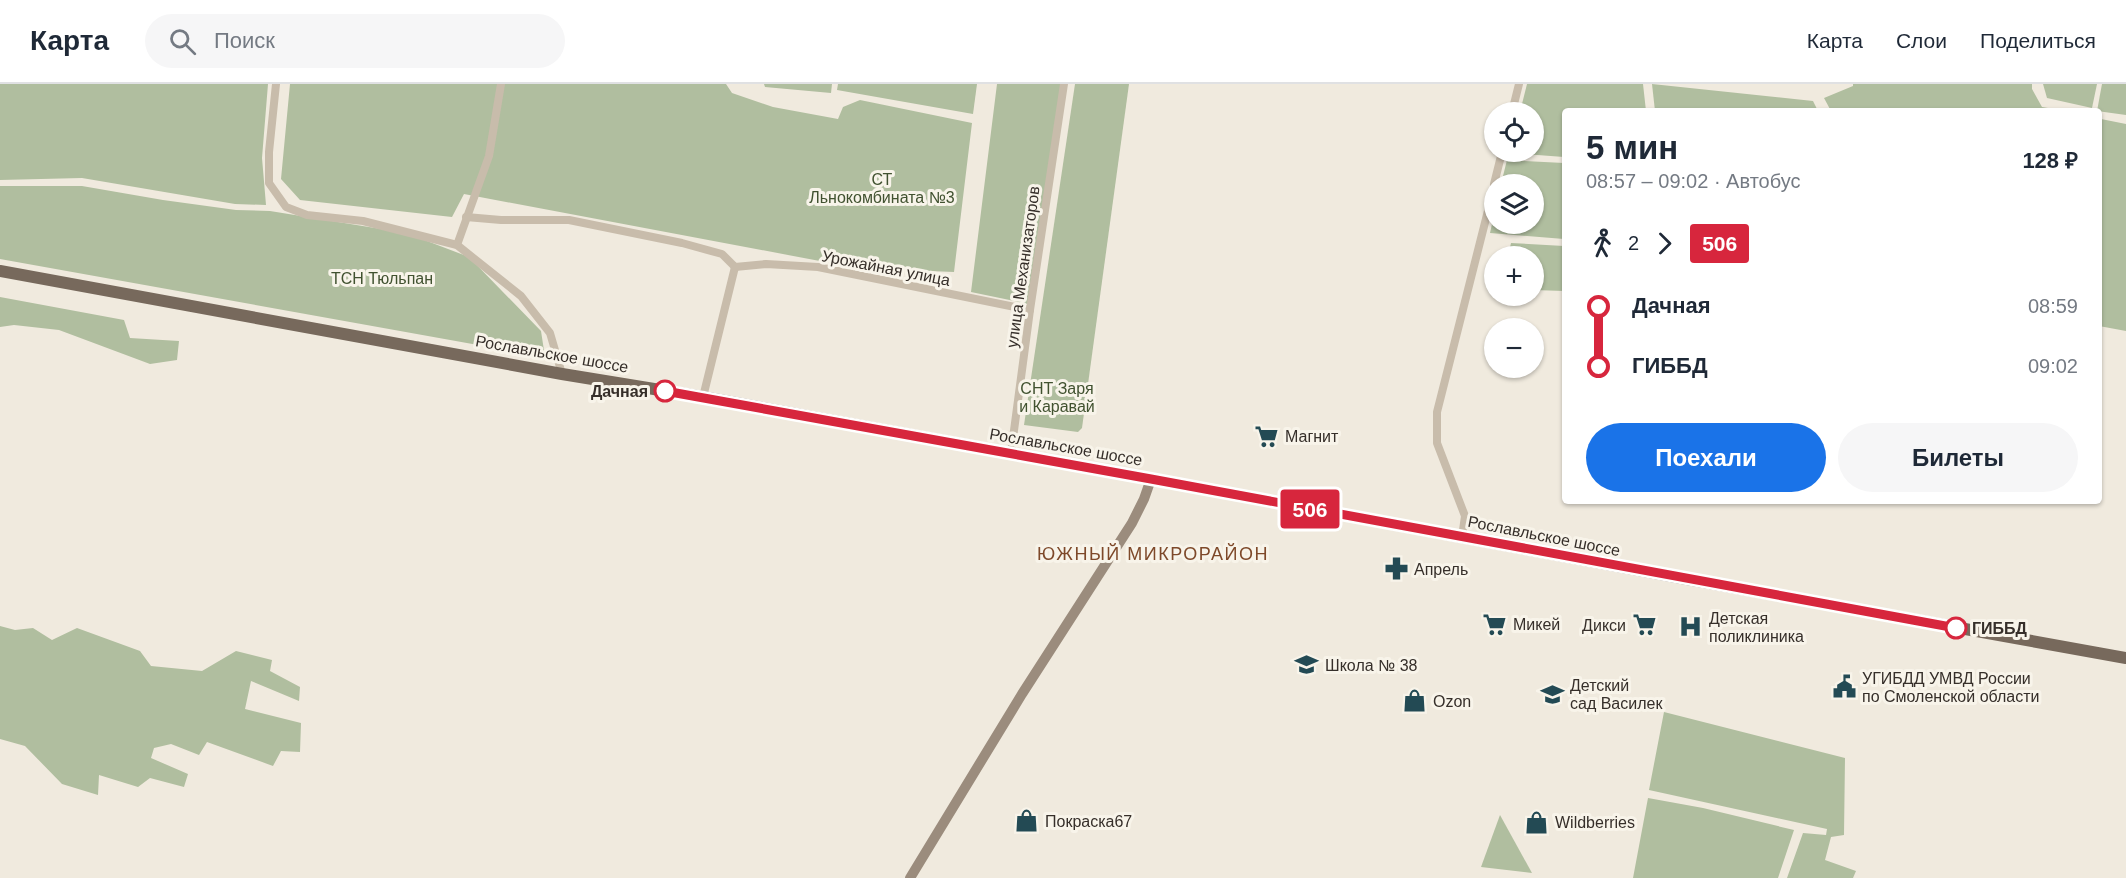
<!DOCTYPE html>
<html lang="ru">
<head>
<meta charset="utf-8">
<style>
	body { margin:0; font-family:Helvetica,sans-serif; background:#f6f6f7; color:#1f2937; height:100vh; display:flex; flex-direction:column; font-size:22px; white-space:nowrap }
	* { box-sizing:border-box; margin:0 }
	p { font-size:20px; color:#747a83 }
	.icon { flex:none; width:33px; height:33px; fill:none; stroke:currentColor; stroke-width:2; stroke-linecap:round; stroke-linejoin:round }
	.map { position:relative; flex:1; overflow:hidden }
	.panel { position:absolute; left:1562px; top:24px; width:540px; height:396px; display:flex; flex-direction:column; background:#fff; border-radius:6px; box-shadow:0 2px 4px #0004 }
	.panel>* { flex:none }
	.badge { padding:0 12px; border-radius:4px; font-size:21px; line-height:39px }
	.fabs { position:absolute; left:1484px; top:18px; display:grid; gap:12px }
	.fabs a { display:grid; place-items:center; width:60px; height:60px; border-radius:50%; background:#fff; box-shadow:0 2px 4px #0004; font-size:30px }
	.map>.badge { position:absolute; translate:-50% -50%; box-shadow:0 0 0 3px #fff }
	.legs { display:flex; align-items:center; gap:9px; height:66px; padding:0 24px; font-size:20px }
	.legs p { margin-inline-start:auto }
	.overview { display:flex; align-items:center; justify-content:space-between; height:102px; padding:0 24px }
	h1 { font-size:33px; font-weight:800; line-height:45px }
	.primary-button { display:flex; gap:12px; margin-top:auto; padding:12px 24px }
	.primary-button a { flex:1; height:69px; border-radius:36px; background:#1a73e8; color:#fff; font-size:24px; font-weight:800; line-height:69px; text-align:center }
	.primary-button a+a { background:#f6f6f7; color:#1f2937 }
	ul { padding:0 24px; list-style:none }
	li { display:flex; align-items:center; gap:21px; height:60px; font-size:22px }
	li i { display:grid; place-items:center; width:9px; height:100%; margin:0 8px; background:currentColor }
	li i::after { content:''; width:15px; height:15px; margin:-8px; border:4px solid; border-radius:50%; background:#fff }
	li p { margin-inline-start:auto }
	li:first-child i { background:linear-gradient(#0000 50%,currentColor 0) }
	li:last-child i { background:linear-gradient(currentColor 50%,#0000 0) }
	header { display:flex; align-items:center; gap:36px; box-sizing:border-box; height:84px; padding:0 30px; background:#fff; border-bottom:2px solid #e0e1e3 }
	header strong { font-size:28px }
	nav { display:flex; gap:33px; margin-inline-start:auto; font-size:21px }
	.search { width:420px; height:54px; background:#f6f6f7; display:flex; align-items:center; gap:15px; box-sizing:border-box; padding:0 21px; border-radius:33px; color:#747a83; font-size:22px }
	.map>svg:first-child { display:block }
	.green { fill:#b0be9f }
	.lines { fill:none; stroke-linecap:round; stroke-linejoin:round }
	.street { stroke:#c8bcab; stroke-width:8 }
	.secondary { stroke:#9b8c7d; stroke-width:10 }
	.primary { stroke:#77695c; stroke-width:12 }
	.line-1-casing { stroke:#fff; stroke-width:14 }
	.line-1 { stroke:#d7263d; stroke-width:9 }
	.stop-1-dot { fill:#fff; stroke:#d7263d; stroke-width:3 }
	.labels { text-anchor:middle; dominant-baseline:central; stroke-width:6; stroke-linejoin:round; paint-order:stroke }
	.park-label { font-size:16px; fill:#415230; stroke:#f8f4ea }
	.street-label { font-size:16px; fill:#362f2a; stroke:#f8f4ea }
	.stop-label { font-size:16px; font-weight:bold; fill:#362f2a; stroke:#f8f4ea; text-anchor:end }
	.poi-label { font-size:16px; fill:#362f2a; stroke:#f8f4ea; text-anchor:start }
	.neighbourhood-label { font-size:18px; letter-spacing:1.5px; fill:#7e492a; stroke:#f8f4ea }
</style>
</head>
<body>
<header>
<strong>Карта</strong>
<div class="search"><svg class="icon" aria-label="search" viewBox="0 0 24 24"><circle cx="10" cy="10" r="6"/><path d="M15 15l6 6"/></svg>Поиск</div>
<nav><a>Карта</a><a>Слои</a><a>Поделиться</a></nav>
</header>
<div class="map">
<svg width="2126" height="794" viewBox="0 0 2126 794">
	<rect width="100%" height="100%" fill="#f0eade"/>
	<g class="green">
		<polygon points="0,0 268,0 262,74 266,121 235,120 82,94 0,96"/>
		<polygon points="290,0 726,0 732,9 773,23 838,35 843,23 860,16 972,39 954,188 857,184 464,110 452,133 300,116 281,95"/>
		<polygon points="764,0 832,0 831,9 765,3"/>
		<polygon points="838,0 977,0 973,30 837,6"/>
		<polygon points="997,0 1065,0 1033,221 971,208"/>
		<polygon points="1075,0 1129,0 1082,344 1078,348 1024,341"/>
		<polygon points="1527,0 1643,0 1646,27 1564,27 1564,73 1509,69 1510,68 1533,68 1533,28 1520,28"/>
		<polygon points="1652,0 1813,17 1818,27 1655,27"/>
		<polygon points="1853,0 2032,0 2032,5 2042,23 2066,27 1831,27 1824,14 1853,2"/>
		<polygon points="2043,0 2097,0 2092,24 2047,14"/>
		<polygon points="2102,0 2126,0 2126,31 2097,27"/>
		<polygon points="2101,35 2126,40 2126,247 2099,242 2098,47"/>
		<polygon points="1507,76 1564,79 1564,155 1490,149 1494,131 1494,140 1533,140 1533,100 1501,100"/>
		<polygon points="0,102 82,102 163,116 236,126 270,127 406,149 469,173 541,247 545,273 0,175"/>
		<polygon points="1511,159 1564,162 1564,207 1533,206 1533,172 1508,172"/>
		<polygon points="0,213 124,236 130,254 179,257 177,276 150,280 59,246 14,241 0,243"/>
		<polygon points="0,542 15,546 33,544 52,556 77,544 140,567 151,582 202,587 236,567 272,576 270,587 300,603 299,617 251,597 245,625 301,639 300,668 281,667 273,682 207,658 199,671 171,660 154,664 151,674 188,690 184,703 150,694 138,703 99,691 98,711 62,700 25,662 0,655"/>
		<polygon points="1664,628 1845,674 1844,751 1831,753 1825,776 1856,787 1853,794 1787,794 1803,749 1826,751 1827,745 1649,706"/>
		<polygon points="1648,714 1703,724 1794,746 1778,794 1633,794"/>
		<polygon points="1500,731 1532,789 1481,783"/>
	</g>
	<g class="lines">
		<g class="street">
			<polyline points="276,0 269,68 269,99 286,123 307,131 363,137 457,161 521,212 550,249 562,290"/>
			<polyline points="1512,28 1519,0"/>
			<polyline points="1494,100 1502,68"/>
			<polyline points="466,133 501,136 569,136 682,159 722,170 735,183 766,180 818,183 1030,226"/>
			<polyline points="457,161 489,72 501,0"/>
			<polyline points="703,313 735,183"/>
			<polyline points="1011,369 1030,226 1064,0"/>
			<polyline points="1462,453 1465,432 1437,359 1437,328 1494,103"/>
		</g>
		<polyline class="secondary" points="910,794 1022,610 1132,439 1144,415 1151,395"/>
		<polyline class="primary" points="0,187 562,290 703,313 1151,395 1687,495 2126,574"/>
	</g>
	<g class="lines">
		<defs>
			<polyline id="line-1" points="665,307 1151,395 1956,544"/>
		</defs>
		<use href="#line-1" class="line-1-casing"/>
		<use href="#line-1" class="line-1"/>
	</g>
	<defs>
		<symbol id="supermarket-bare" viewBox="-9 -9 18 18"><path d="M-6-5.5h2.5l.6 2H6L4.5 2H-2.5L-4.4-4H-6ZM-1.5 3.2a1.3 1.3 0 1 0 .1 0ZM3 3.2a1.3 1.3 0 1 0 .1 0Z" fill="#234a54" stroke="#f8f4ea" stroke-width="2.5" paint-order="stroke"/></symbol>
		<symbol id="pharmacy-bare" viewBox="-9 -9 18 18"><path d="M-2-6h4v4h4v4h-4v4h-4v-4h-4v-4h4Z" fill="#234a54" stroke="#f8f4ea" stroke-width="2.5" paint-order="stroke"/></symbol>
		<symbol id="hospital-bare" viewBox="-9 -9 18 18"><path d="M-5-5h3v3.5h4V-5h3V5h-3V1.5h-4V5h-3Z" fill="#234a54" stroke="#f8f4ea" stroke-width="2.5" paint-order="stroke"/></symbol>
		<symbol id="school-bare" viewBox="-9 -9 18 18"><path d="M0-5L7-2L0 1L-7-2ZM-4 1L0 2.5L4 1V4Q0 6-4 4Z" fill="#234a54" stroke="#f8f4ea" stroke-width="2.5" paint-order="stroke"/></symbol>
		<symbol id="civic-bare" viewBox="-9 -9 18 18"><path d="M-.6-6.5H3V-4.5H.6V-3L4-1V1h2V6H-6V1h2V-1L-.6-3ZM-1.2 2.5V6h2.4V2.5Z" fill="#234a54" stroke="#f8f4ea" stroke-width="2.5" paint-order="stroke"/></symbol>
		<symbol id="shop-bare" viewBox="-9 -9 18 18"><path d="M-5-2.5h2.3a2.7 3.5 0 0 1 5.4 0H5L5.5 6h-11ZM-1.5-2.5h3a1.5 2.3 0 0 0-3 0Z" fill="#234a54" stroke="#f8f4ea" stroke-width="2.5" paint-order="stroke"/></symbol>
	</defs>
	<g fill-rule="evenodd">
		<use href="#supermarket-bare" x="1250" y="336" width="33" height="33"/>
		<use href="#pharmacy-bare" x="1380" y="468" width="33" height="33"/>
		<use href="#supermarket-bare" x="1478" y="524" width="33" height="33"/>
		<use href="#supermarket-bare" x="1628" y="524" width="33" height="33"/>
		<use href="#hospital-bare" x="1674" y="526" width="33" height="33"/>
		<use href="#school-bare" x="1290" y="564" width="33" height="33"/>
		<use href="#civic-bare" x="1828" y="586" width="33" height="33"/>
		<use href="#school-bare" x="1536" y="594" width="33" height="33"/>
		<use href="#shop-bare" x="1398" y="600" width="33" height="33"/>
		<use href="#shop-bare" x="1010" y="720" width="33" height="33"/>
		<use href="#shop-bare" x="1520" y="722" width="33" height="33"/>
	</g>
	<g class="stop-1-dot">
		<circle cx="665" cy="307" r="10"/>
		<circle cx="1956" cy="544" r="10"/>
	</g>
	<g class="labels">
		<g class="park-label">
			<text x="882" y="95">СТ<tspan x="882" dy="18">Льнокомбината №3</tspan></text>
			<text x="382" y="194">ТСН Тюльпан</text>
			<text x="1057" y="304">СНТ Заря<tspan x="1057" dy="18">и Каравай</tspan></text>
		</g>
		<g class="street-label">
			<text transform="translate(1023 183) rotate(-82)">улица Механизаторов</text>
			<text transform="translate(886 184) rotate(11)">Урожайная улица</text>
			<text transform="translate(552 270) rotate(10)">Рославльское шоссе</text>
			<text transform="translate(1066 363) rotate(10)">Рославльское шоссе</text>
			<text transform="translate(1544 452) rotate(11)">Рославльское шоссе</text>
		</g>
		<g class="stop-label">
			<text x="648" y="307">Дачная</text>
			<text x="1972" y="544" text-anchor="start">ГИББД</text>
		</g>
		<g class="poi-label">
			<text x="1285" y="352">Магнит</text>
			<text x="1414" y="485">Апрель</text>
			<text x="1709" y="534">Детская<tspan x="1709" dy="18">поликлиника</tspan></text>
			<text x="1513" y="540">Микей</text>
			<text x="1626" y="541" text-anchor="end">Дикси</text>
			<text x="1325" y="581">Школа № 38</text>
			<text x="1862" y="594">УГИБДД УМВД России<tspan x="1862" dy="18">по Смоленской области</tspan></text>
			<text x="1570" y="601">Детский<tspan x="1570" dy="18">сад Василек</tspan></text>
			<text x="1433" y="617">Ozon</text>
			<text x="1045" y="737">Покраска67</text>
			<text x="1555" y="738">Wildberries</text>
		</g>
		<g class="neighbourhood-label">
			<text x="1153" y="470">ЮЖНЫЙ МИКРОРАЙОН</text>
		</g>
	</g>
</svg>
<div class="fabs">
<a><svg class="icon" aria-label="locate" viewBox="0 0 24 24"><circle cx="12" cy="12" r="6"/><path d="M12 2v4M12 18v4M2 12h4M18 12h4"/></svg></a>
<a><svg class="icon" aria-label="layers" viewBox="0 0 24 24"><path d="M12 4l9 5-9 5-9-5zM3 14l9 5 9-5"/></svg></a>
<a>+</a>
<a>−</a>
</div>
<b class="badge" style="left:1310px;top:425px;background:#d7263d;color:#fff">506</b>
<section class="panel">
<div class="overview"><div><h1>5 мин</h1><p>08:57 – 09:02 · Автобус</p></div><b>128 ₽</b></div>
<div class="legs"><svg class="icon" aria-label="walk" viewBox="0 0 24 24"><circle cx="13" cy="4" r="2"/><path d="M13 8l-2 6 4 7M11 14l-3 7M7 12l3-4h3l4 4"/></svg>2<svg class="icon" aria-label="forward" viewBox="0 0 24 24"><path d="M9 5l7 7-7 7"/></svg><b class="badge" style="background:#d7263d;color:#fff">506</b></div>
<ul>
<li><i style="color:#d7263d"></i><b>Дачная</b><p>08:59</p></li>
<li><i style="color:#d7263d"></i><b>ГИББД</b><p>09:02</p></li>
</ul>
<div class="primary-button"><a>Поехали</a><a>Билеты</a></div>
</section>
</div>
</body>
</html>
